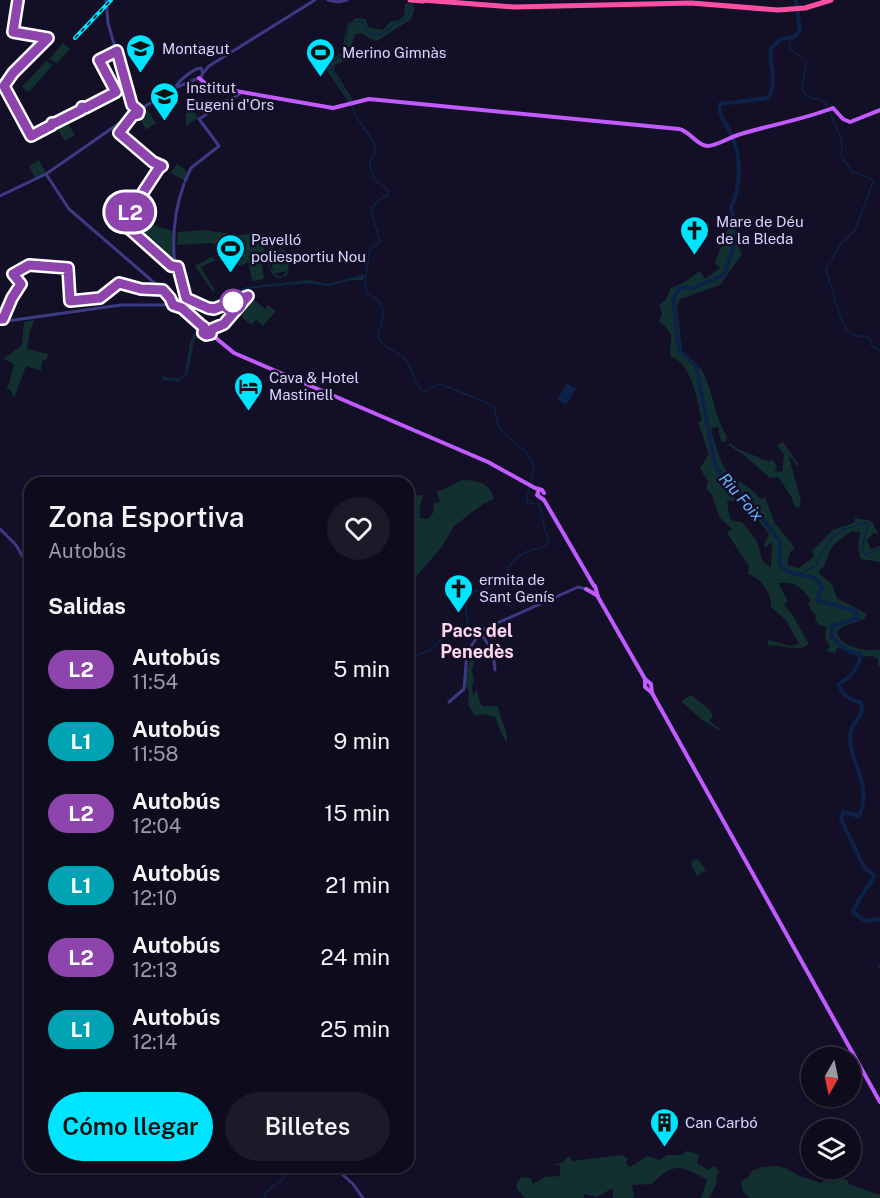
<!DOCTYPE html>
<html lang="es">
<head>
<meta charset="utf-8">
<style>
	body { margin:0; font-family:"Public Sans",sans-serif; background:#1c1929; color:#f1f3f6; height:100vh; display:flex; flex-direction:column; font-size:22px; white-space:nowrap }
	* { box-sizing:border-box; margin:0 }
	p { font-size:20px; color:#9b9ba3 }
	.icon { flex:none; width:33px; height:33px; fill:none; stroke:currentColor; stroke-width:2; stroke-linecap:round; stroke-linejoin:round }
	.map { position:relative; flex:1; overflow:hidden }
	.sheet { position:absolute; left:24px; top:477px; width:390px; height:696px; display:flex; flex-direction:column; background:#0e0b1c; border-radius:18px; box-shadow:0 2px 4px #0004,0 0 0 2px #2e2b3b }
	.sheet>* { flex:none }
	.badge { padding:0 12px; border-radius:20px; font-size:21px; line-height:39px }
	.needle { width:39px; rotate:189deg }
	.controls { position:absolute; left:801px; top:1047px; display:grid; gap:12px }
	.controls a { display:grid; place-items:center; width:60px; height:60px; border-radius:50%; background:#0e0b1c; box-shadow:0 2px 4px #0004,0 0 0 2px #2e2b3b; font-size:30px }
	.map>.badge { position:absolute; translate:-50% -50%; box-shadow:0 0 0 3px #fff }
	h2 { padding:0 24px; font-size:22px; line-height:54px }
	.round { display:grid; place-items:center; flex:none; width:63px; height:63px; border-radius:32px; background:#1c1929 }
	.head { display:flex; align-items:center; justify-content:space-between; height:102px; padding:0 24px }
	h1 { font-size:28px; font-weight:600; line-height:45px }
	.button { display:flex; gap:12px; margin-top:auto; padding:12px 24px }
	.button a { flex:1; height:69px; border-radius:36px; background:#00e5ff; color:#111; font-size:24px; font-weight:600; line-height:69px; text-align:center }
	.button a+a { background:#1c1929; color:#f1f3f6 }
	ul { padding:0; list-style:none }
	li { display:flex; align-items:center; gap:18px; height:72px; padding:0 24px }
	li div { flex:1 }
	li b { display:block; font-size:22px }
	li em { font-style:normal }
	li .badge { min-width:66px; font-weight:700; text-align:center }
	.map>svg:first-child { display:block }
	.green { fill:#12302f; fill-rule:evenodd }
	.water { fill:#0c2248 }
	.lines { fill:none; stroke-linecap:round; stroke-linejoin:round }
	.stream { stroke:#0c2248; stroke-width:1.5 }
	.river { stroke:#0c2248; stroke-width:4 }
	.minor { stroke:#3d3a85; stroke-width:3 }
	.major { stroke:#c25bff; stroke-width:4 }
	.highway { stroke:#ff4fa3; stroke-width:5 }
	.rail-casing { stroke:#00e5ff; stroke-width:4 }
	.rail { stroke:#130f26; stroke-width:1.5; stroke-dasharray:4.5; stroke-linecap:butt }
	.line-casing { stroke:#fff; stroke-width:14 }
	.line { stroke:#8e44ad; stroke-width:9 }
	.stop-dot { fill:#fff; stroke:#8e44ad; stroke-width:3 }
	.labels { text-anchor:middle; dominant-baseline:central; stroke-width:5; stroke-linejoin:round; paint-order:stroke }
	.poi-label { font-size:15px; fill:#d9d4ff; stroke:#130f26; text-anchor:start }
	.water-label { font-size:16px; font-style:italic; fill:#62b6ff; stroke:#130f26 }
	.quarter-label { font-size:18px; font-weight:bold; fill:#ffd6f0; stroke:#130f26 }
</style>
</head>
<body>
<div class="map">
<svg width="880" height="1198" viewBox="0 0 880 1198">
	<rect width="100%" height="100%" fill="#130f26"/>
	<g class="green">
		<path d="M405,3l8,1 1,7 -3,8 -34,22 -6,-2 -10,-6 -5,1c-6,7 -3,23 -12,27 -3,2 -6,2 -9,4l-1,5 19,30 -5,2 -23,-35 1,-4 15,-10 7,-29 8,-6 10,1 2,8 15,3 7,-8 9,-2 5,-4z"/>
		<polygon points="63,43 70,49 57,63 49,59"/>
		<polygon points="46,61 53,65 29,92 22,87"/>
		<polygon points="186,101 188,101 198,118 186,126"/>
		<polygon points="148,110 156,123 146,130 139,116"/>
		<polygon points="65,119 75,135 65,141 56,126 57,123"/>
		<polygon points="39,160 46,173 35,178 29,166"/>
		<polygon points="177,164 187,171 184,180 171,173"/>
		<path d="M732,217l8,25 -1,7 3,5 -22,31 -40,14 -3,9 5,43c5,5 13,10 18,17 12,15 14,50 27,68l-1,6h-5l-3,-15 -7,1c3,13 10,40 20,48 11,8 22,12 29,23l5,-2 10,26 20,25 -5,4 -3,13 12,3 15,-11 -2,-6 21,-21 21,-7 1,-5 17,3 6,13 -5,-1 -6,8 4,8 9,-3v16l-19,-3 -3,-11 2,-16 -8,-1 -19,14 -10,23 -4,2 1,4 12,10 5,14 30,16 -3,5 -22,8 -5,5c3,12 17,16 28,18 5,1 10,-1 15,0v18l-2,-3v-6l-5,-3 -15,1 -20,-10 -3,6 -8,-2 3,-5 -5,-7 1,-12 -7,-2 -4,-6 1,-4 -5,-5 -3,-7 3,-2c-9,-14 -16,-20 -33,-18l10,18 -4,4 8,9 17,30c-14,10 -25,-1 -40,2l-2,-4 1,-2 23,6 8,-2 -13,-24 -15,-13c1,-15 -10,-28 -23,-33l1,-8 -22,-33 5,-4 -12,-11 -8,-23 -6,-7 2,-6 -8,-14 9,-14 -11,-32 4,-2c-5,-20 -10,-57 -32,-64l1,-21 -8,-11 -4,-2 3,-10 -3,-7 7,-5 4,-11 16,-8 14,-10 5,8 15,-11 -5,-5zM734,486l5,9 30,39 -5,11 2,3 3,-4 3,-1 -1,24c-11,-5 -10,-11 -12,-20 -2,-8 -12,-18 -17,-25l-10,-1 -3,-7 -2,-14 11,2 -10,-13z"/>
		<polygon points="143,219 159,227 173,231 173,265 126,223 138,225"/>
		<path d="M204,230l33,5 26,-2 7,6 12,-2 3,6c-7,-4 -16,-1 -21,5l2,7 -19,3 14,-1 3,22 -12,2 -4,-21 -1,3 -8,3 -4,-3 -3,-7c-11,3 -21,5 -31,11l14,24 -2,1 -18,-26 16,-9 5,3 10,-4 -11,-12 -4,-1 -34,2 1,-13z"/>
		<path d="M275,244c12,2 16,20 12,31 -16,13 -23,-17 -18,-28zM275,245l8,4 -14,3 5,22 13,-3 -5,6c-12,-1 -16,-20 -12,-29z"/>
		<polygon points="365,274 363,280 352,280 327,286 310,283 251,288 224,298 209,308 206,306 222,296 247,287 307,280 328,284"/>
		<polygon points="254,300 265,309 268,305 276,311 263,326 256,320 251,325 241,316"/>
		<polygon points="34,320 32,327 30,329 27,349 48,354 47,359 42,361 41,371 26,366 14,398 11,391 6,387 9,384 14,364 3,359 22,345 24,322"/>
		<path d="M197,327l3,2c-12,18 -4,40 -22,53l-16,-3 1,-2 17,2 5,-5 5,-31z"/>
		<polygon points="783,442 799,465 796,465 791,457 789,457 801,501 799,508 795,507 791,496 778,477 770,478 744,455 728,445 730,443 738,449 770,462 771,459 776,464 777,468 774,471 782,472 784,454 777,445"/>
		<path d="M462,480c15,0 29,3 32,19l-11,5 -29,22 -13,22 -26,30 -7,5v-87l15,-1 -3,11v12l8,1 5,-6 1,-10 6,-1 -3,-10z"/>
		<path d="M471,658l3,4 -2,8 2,11 -2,4 1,11 4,-6 3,13 2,3h16c2,14 10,23 9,36 -5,-4 -9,-18 -12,-25l-12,-3 -8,2 -7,-12 1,-13 -4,-6v-11z"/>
		<polygon points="691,695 710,710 713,716 709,721 720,729 719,730 702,720 681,701"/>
		<polygon points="698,859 706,870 697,876 691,865 692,861"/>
		<path d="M687,1151l12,3 -2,9 11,7 6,-4 6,6 -3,2 -1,11 -7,13h-8l6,-18c-25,-14 -33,-19 -55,4l-20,1 2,13h-21v-8l-2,-1 -14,8 -13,-3v4h-59l-8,-9 -1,-4 5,-8 9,1 3,6 12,-7 15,-1v-10l-6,-2 8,-1 7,-7 3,5 49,-6 7,3 -2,6 4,3 18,-11 11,4 8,-5h13z"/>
		<path d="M777,1166c10,2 15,6 23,10 7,3 13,3 19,7l15,-6 13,3 2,4 31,11v3h-130l-7,-6 -2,-11 8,-5 3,-5 10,-4z"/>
	</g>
	<polygon class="water" points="567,383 576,389 566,405 557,400"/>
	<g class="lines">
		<g class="stream">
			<polyline points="792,37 789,43 791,50 803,58"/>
			<path d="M805,62c1,8 -4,24 -2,28 4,10 13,8 20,11 5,3 19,38 19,44 0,4 -1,7 -1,10l11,17 18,6 3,4 -18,48 -13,12 -10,17"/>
			<polyline points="830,261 826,271 843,324"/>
			<polyline points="202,323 205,309 208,306 222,297 242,289 302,282 326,285 365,275"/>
			<path d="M844,326c6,10 14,11 24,10l4,10 8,5"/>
			<path d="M163,377l14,4 9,-6c6,-15 4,-32 12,-46"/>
			<path d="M800,574l17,-9c4,-14 14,-30 28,-36 6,-2 13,-3 19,-7l4,3 -6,23 3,7 15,-6"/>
			<path d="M408,658c20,-7 30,-7 36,-28l6,-2 16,5 4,-4c-3,-10 -7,-21 -2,-32 5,-8 21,-8 30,-13 6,-4 7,-9 10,-15 7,-14 19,-19 34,-21l7,-6c-6,-13 -5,-26 -10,-38l-12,-1c-1,-13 7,-24 6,-37 -2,-17 -26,-25 -34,-39 -3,-5 -3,-13 -4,-19l-8,-5 -44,-18h-6l-14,7c-10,-8 -9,-24 -19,-34 -8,-8 -21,-10 -26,-21 4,-20 13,-34 -11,-43l-2,-12 5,-33 10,-7 -9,-32 6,-9 11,-6v-5l-12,-9 -5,-9 -1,-10 5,-9v-9l-17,-25 -28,-54 1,-3 13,-7 4,-28 4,-5 10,-1 6,12 4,2 9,-1 14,-10 9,-4 4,-5 3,-12"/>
			<path d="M265,1198l-1,-2c6,-10 14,-12 21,-19l-2,-10"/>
		</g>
		<g class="river">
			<path d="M796,0l4,31 -6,6 -13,2 -10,9c-3,17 8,34 -3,50l-48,6c-2,13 7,20 11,30 11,23 10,53 0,74 9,29 2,40 -7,67l-31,13 -12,-1 -8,11 1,5 4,42 3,7 15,14 20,102 38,40 26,34v24l12,7 23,5 7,9 -5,13 38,11 3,7 -26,8v12l18,14 11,2c-3,15 -9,22 -22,30 3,12 11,15 22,19l1,9c-3,5 -8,11 -10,16 -10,26 23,54 7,88l-16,-4 -2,7 23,48 10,9c-6,13 -17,23 -21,36l12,9 15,-2"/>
			<polyline points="880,965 880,966"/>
		</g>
		<g class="minor">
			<polyline points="106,0 108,23 134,113 137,115 139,112 136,109 134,112"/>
			<polyline points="328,0 338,2 347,0"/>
			<polyline points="203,73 209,66 315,0"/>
			<path d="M176,86c4,-6 18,-18 25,-18l2,5"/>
			<polyline points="139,110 175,88 201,77 203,73"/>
			<polyline points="46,174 69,209 150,279 168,296 172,301"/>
			<polyline points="185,181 191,168 219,146 199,119 241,93"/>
			<polyline points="0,196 46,174 134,113"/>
			<polyline points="176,265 179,268 177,272"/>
			<path d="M175,266c-3,-27 -1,-55 9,-82"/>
			<polyline points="177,272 181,299"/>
			<polyline points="0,322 121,305 173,305"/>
			<polyline points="0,529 16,545 30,569"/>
			<polyline points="480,632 493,652 495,670"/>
			<polyline points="449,702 464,689 467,652 482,630 578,587 586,589"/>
			<polyline points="334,1167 353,1184 363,1198"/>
		</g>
		<g class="major">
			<path d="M199,78l7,6 7,3 120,21 36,-9 310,30c11,2 17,16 28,17 10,0 21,-8 31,-11 31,-10 64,-15 95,-27l10,11 7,3 30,-12"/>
			<polyline points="182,308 173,305 173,299 179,300 182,308 204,327 204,334 211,334 234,353 488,462 535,488 542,490 544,493"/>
			<polyline points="204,327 210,327 211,333"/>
			<polyline points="539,490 537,495 544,500 594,586"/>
			<polyline points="595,586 598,597 645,679 645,687 651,692"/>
			<polyline points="586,589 598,596"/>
			<polyline points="645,679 651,684 652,693 880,1102"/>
		</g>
		<g class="highway">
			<polyline points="410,0 423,1"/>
			<polyline points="422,0 514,7 691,3 778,10 805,8 831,0"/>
		</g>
		<defs>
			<polyline id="rail" points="75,38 111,0"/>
		</defs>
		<use href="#rail" class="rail-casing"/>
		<use href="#rail" class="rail"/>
	</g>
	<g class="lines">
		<defs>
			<polyline id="line" points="0,319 3,319 12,298 21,284 13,274 29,265 68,268 70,301 100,298 119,283 141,289 163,290 170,298 173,305 182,308 201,325 204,327 203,333 206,335 211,334 212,329 224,324 248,296 214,309 208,308 186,298 178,267 171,266 123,223 159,168 162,166 153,162 119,133 133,115 138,114 139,111 132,105 117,51 99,60 116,92 85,108 82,107 81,110 55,123 52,123 52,125 31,136 4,86 13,73 48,38 13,32 18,0"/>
		</defs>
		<use href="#line" class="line-casing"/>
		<use href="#line" class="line"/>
	</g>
	<defs>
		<symbol id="school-pin" viewBox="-11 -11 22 30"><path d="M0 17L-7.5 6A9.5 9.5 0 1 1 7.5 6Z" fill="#00e5ff" stroke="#130f26"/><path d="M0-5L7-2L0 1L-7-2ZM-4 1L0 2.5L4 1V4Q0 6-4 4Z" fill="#111"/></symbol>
		<symbol id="stadium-pin" viewBox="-11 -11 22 30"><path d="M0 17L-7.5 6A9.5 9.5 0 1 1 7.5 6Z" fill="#00e5ff" stroke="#130f26"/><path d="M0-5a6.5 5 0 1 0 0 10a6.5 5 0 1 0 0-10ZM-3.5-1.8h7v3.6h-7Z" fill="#111"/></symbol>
		<symbol id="church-pin" viewBox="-11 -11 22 30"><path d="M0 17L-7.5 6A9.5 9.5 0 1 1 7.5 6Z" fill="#00e5ff" stroke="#130f26"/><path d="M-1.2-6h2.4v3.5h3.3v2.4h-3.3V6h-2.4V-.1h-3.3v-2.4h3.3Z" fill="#111"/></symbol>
		<symbol id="hotel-pin" viewBox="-11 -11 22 30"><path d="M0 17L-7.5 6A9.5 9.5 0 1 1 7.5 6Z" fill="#00e5ff" stroke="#130f26"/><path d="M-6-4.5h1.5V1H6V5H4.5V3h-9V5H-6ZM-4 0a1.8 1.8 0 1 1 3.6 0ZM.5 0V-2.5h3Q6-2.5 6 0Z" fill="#111"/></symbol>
		<symbol id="building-pin" viewBox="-11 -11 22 30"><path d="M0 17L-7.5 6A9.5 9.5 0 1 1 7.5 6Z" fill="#00e5ff" stroke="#130f26"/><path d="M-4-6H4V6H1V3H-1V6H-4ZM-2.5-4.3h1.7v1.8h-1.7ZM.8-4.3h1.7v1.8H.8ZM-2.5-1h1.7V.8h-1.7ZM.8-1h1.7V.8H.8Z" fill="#111"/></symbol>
	</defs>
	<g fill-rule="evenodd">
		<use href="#school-pin" x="124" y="32" width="33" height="45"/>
		<use href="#stadium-pin" x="304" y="36" width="33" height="45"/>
		<use href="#school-pin" x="148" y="80" width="33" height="45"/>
		<use href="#church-pin" x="678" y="214" width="33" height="45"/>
		<use href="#stadium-pin" x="214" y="232" width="33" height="45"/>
		<use href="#hotel-pin" x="232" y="370" width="33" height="45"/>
		<use href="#church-pin" x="442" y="572" width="33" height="45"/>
		<use href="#building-pin" x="648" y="1106" width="33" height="45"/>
	</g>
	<circle class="stop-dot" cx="233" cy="302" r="12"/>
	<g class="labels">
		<g class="poi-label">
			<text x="162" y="48">Montagut</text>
			<text x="342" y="52">Merino Gimnàs</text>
			<text x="186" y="87">Institut<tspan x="186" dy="17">Eugeni d'Ors</tspan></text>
			<text x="716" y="221">Mare de Déu<tspan x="716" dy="17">de la Bleda</tspan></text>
			<text x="251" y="239">Pavelló<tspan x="251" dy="17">poliesportiu Nou</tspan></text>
			<text x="269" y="377">Cava &amp; Hotel<tspan x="269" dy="17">Mastinell</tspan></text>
			<text x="479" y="579">ermita de<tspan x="479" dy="17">Sant Genís</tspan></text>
			<text x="685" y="1122">Can Carbó</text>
		</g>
		<g class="water-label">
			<text transform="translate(741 497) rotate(49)">Riu Foix</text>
		</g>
		<g class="quarter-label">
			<text x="477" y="630">Pacs del<tspan x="477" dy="21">Penedès</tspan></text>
		</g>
	</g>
</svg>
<div class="controls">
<a><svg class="needle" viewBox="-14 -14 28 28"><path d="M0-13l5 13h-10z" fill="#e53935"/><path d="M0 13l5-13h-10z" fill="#9b9ba3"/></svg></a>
<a><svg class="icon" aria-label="layers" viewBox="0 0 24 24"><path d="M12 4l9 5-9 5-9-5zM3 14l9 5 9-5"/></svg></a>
</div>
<b class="badge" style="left:130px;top:212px;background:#8e44ad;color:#fff">L2</b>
<section class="sheet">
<div class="head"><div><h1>Zona Esportiva</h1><p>Autobús</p></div><a class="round"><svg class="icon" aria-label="heart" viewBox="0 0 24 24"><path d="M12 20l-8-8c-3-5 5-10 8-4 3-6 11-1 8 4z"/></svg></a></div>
<h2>Salidas</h2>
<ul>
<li><span class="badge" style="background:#8e44ad;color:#fff">L2</span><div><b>Autobús</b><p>11:54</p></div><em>5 min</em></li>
<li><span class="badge" style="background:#00a3b4;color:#fff">L1</span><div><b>Autobús</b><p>11:58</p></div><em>9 min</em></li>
<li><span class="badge" style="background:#8e44ad;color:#fff">L2</span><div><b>Autobús</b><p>12:04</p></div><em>15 min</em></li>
<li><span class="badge" style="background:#00a3b4;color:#fff">L1</span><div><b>Autobús</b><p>12:10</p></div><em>21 min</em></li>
<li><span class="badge" style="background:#8e44ad;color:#fff">L2</span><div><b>Autobús</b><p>12:13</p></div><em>24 min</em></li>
<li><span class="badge" style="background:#00a3b4;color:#fff">L1</span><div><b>Autobús</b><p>12:14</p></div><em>25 min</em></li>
</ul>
<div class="button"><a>Cómo llegar</a><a>Billetes</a></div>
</section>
</div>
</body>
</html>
